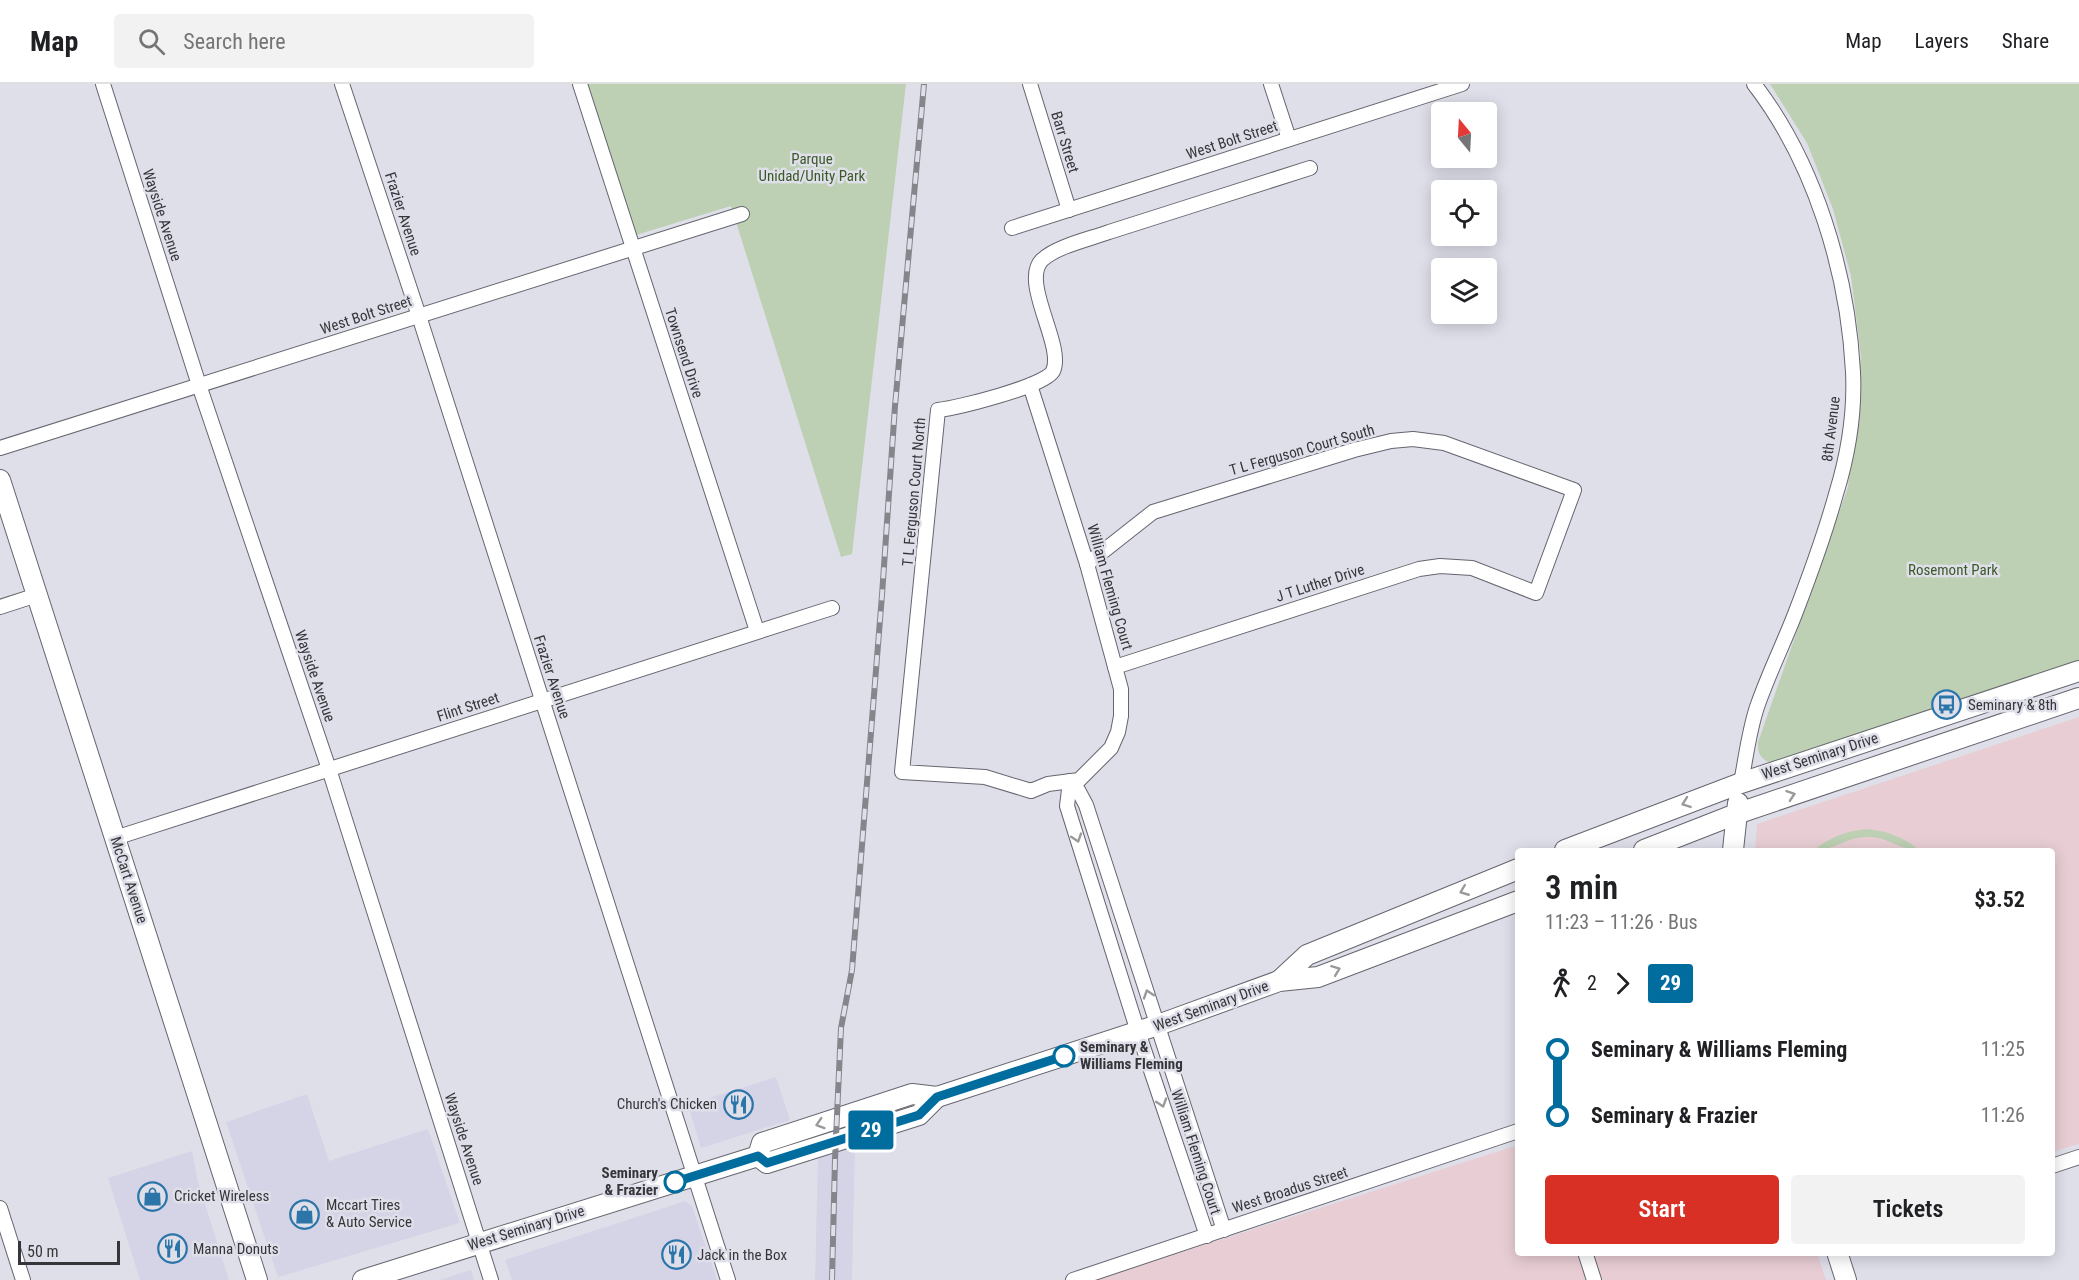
<!DOCTYPE html>
<html lang="en">
<head>
<meta charset="utf-8">
<style>
	body { margin:0; font-family:"Roboto Condensed",sans-serif; background:#f2f2f2; color:#202124; height:100vh; display:flex; flex-direction:column; font-size:22px; white-space:nowrap }
	* { box-sizing:border-box; margin:0 }
	p { font-size:20px; color:#757577 }
	.icon { flex:none; width:33px; height:33px; fill:none; stroke:currentColor; stroke-width:2; stroke-linecap:round; stroke-linejoin:round }
	.map { position:relative; flex:1; overflow:hidden }
	.drawer { position:absolute; left:1515px; top:764px; width:540px; height:408px; display:flex; flex-direction:column; background:#fff; border-radius:6px; box-shadow:0 3px 15px #0003 }
	.drawer>* { flex:none }
	.badge { padding:0 12px; border-radius:4px; font-size:21px; line-height:39px }
	.needle { width:39px; rotate:342deg }
	.fabs { position:absolute; left:1431px; top:18px; display:grid; gap:12px }
	.fabs a { display:grid; place-items:center; width:66px; height:66px; border-radius:6px; background:#fff; box-shadow:0 3px 15px #0003; font-size:30px }
	.scale { position:absolute; left:18px; bottom:15px; width:102px; box-sizing:border-box; padding-left:6px; border:3px solid #36363a; border-top:0; font-size:16px; line-height:21px; white-space:nowrap; color:#36363a; -webkit-text-stroke:4px #dfdfea; paint-order:stroke }
	.map>.badge { position:absolute; translate:-50% -50%; box-shadow:0 0 0 3px #fff }
	.legs { display:flex; align-items:center; gap:9px; height:66px; padding:0 30px; font-size:20px }
	.legs p { margin-inline-start:auto }
	.overview { display:flex; align-items:center; justify-content:space-between; height:102px; padding:0 30px }
	h1 { font-size:33px; font-weight:600; line-height:45px }
	.action { display:flex; gap:12px; margin-top:auto; padding:12px 30px }
	.action a { flex:1; height:69px; border-radius:6px; background:#d93025; color:#fff; font-size:24px; font-weight:600; line-height:69px; text-align:center }
	.action a+a { background:#f2f2f2; color:#202124 }
	ul { padding:0 30px; list-style:none }
	li { display:flex; align-items:center; gap:21px; height:66px; font-size:22px }
	li i { display:grid; place-items:center; width:9px; height:100%; margin:0 8px; background:currentColor }
	li i::after { content:''; width:15px; height:15px; margin:-8px; border:4px solid; border-radius:50%; background:#fff }
	li p { margin-inline-start:auto }
	li:first-child i { background:linear-gradient(#0000 50%,currentColor 0) }
	li:last-child i { background:linear-gradient(currentColor 50%,#0000 0) }
	header { display:flex; align-items:center; gap:36px; box-sizing:border-box; height:84px; padding:0 30px; background:#fff; border-bottom:2px solid #e0e0e0 }
	header strong { font-size:28px }
	nav { display:flex; gap:33px; margin-inline-start:auto; font-size:21px }
	.search { width:420px; height:54px; background:#f2f2f2; display:flex; align-items:center; gap:15px; box-sizing:border-box; padding:0 21px; border-radius:6px; color:#757577; font-size:22px }
	.map>svg:first-child { display:block }
	.built { fill:#d5d4e7 }
	.education { fill:#e8ced4 }
	.green { fill:#bdd0b3 }
	.lines { fill:none; stroke-linecap:round; stroke-linejoin:round }
	.minor-casing { stroke:#65656f; stroke-width:16 }
	.secondary-casing { stroke:#65656f; stroke-width:22 }
	.minor { stroke:#fff; stroke-width:14 }
	.secondary { stroke:#fff; stroke-width:20 }
	.rail-casing { stroke:#85858c; stroke-width:6 }
	.rail { stroke:#dfdfea; stroke-width:4; stroke-dasharray:11; stroke-linecap:butt }
	.oneway { stroke:#9a9a9c }
	.line-1-casing { stroke:#fff; stroke-width:14 }
	.line-1 { stroke:#006d9e; stroke-width:9 }
	.stop-1-dot { fill:#fff; stroke:#006d9e; stroke-width:3 }
	.labels { text-anchor:middle; dominant-baseline:central; stroke-width:5; stroke-linejoin:round; paint-order:stroke }
	.street-label { font-size:15px; fill:#36363a; stroke:#dfdfea }
	.park-label { font-size:15px; fill:#3b5926; stroke:#dfdfea }
	.poi-label { font-size:15px; fill:#36363a; stroke:#dfdfea; text-anchor:start }
	.stop-label { font-size:15px; font-weight:bold; fill:#36363a; stroke:#dfdfea; text-anchor:start }
</style>
</head>
<body>
<header>
<strong>Map</strong>
<div class="search"><svg class="icon" aria-label="search" viewBox="0 0 24 24"><circle cx="10" cy="10" r="6"/><path d="M15 15l6 6"/></svg>Search here</div>
<nav><a>Map</a><a>Layers</a><a>Share</a></nav>
</header>
<div class="map">
<svg width="2079" height="1196" viewBox="0 0 2079 1196">
	<rect width="100%" height="100%" fill="#dfdfea"/>
	<g class="built">
		<polygon points="776,993 790,1036 701,1064 688,1021"/>
		<polygon points="307,1010 329,1077 428,1045 460,1139 278,1193 226,1038"/>
		<polygon points="855,1058 852,1196 815,1196 818,1073"/>
		<polygon points="192,1067 198,1098 229,1196 140,1196 108,1094"/>
		<polygon points="685,1117 692,1122 717,1196 512,1196 505,1176"/>
		<polygon points="471,1186 474,1196 439,1196"/>
	</g>
	<g class="education">
		<polygon points="2079,633 2079,1060 2052,1068 2052,766 1755,766 1757,740"/>
		<polygon points="1518,1061 1518,1168 1817,1169 1826,1196 1094,1196"/>
	</g>
	<g class="green">
		<polygon points="588,0 906,0 852,470 841,473 731,122 636,151"/>
		<path d="M1770,0h309v578l-307,102c-11,-5 -15,-10 -14,-22l90,-255 13,-131 -10,-80 -18,-67 -26,-66z"/>
		<path d="M1867,745c20,2 37,8 52,21 -17,1 -31,-13 -50,-13 -22,-1 -35,14 -55,13 16,-13 32,-19 53,-21z"/>
	</g>
	<g class="lines">
		<defs>
			<g id="minor">
				<polyline points="103,0 199,301 329,685 491,1196"/>
				<polyline points="342,0 419,232 728,1196"/>
				<polyline points="580,0 757,547"/>
				<polyline points="1030,0 1069,126"/>
				<polyline points="1271,0 1289,55"/>
				<polyline points="1012,144 1462,0"/>
				<path d="M1030,301l57,179 34,125v27l-3,16 -7,16 -32,32 -31,4 -17,7 -46,-14 -83,-5 36,-362c19,-2 108,-24 115,-39 12,-25 -33,-89 -11,-111 15,-14 48,-21 67,-28 67,-22 134,-42 201,-64"/>
				<polyline points="0,364 742,130"/>
				<polyline points="1087,480 1153,428 1354,366 1391,357 1413,355 1444,359 1574,406 1536,509 1472,484 1440,482 1419,485 1115,583"/>
				<polyline points="0,523 37,511"/>
				<polyline points="1070,697 1067,722 1138,948 1207,1152"/>
				<polyline points="1070,697 1078,706 1086,721 1224,1146"/>
				<path d="M1741,699c5,-26 8,-52 16,-76 11,-32 26,-62 38,-93 15,-39 30,-80 41,-120 12,-39 19,-81 17,-122 -5,-99 -38,-209 -99,-288"/>
				<polyline points="115,754 832,524"/>
				<polyline points="2052,1082 2079,1073"/>
				<polyline points="0,1124 23,1196"/>
				<polyline points="1585,1168 1594,1196"/>
				<polyline points="1073,1196 1518,1047"/>
			</g>
			<g id="secondary">
				<polyline points="0,396 257,1196"/>
				<polyline points="1565,766 1741,699 2079,587"/>
				<polyline points="1644,766 1736,730 2079,614"/>
				<polyline points="1733,766 1738,719"/>
				<polyline points="1279,897 1307,871 1518,785"/>
				<polyline points="758,1072 762,1059 912,1010 937,1013 1158,941 1279,897 1318,893 1518,817"/>
				<polyline points="758,1072 767,1079 919,1031 937,1013"/>
				<polyline points="1837,1168 1846,1196"/>
				<polyline points="363,1196 758,1072"/>
			</g>
		</defs>
		<use href="#minor" class="minor-casing"/>
		<use href="#secondary" class="secondary-casing"/>
		<use href="#minor" class="minor"/>
		<use href="#secondary" class="secondary"/>
		<defs>
			<polyline id="rail" points="832,1196 835,1075 841,944 852,886 882,511 895,322 924,0"/>
		</defs>
		<use href="#rail" class="rail-casing"/>
		<use href="#rail" class="rail"/>
	</g>
	<defs><path id="oneway-chevron" d="M-2-3.5L2.5 0L-2 3.5" fill="none" stroke-width="1.6" stroke-linecap="round" stroke-linejoin="round" transform="scale(1.5)"/></defs>
	<g class="oneway">
		<use href="#oneway-chevron" transform="translate(1791 711) rotate(-19)"/>
		<use href="#oneway-chevron" transform="translate(1686 719) rotate(160)"/>
		<use href="#oneway-chevron" transform="translate(1077 754) rotate(72)"/>
		<use href="#oneway-chevron" transform="translate(1464 807) rotate(158)"/>
		<use href="#oneway-chevron" transform="translate(1336 886) rotate(-21)"/>
		<use href="#oneway-chevron" transform="translate(1148 910) rotate(-108)"/>
		<use href="#oneway-chevron" transform="translate(1162 1019) rotate(72)"/>
		<use href="#oneway-chevron" transform="translate(820 1040) rotate(162)"/>
	</g>
	<g class="lines">
		<defs>
			<polyline id="line-1" points="675,1098 758,1072 767,1079 919,1031 937,1013 1064,972"/>
		</defs>
		<use href="#line-1" class="line-1-casing"/>
		<use href="#line-1" class="line-1"/>
	</g>
	<defs>
		<symbol id="bus-ring" viewBox="-11 -11 22 22"><circle r="9.5" fill="#dfdfea" stroke="#2c75a9" stroke-width="1.5"/><path d="M-5-6H5V4H4V6H2V4H-2V6H-4V4H-5ZM-3.5-4V0h7V-4ZM-3.5 1.2v1.5H-2V1.2ZM2 1.2v1.5H3.5V1.2Z" fill="#2c75a9"/></symbol>
		<symbol id="restaurant-ring" viewBox="-11 -11 22 22"><circle r="9.5" fill="#dfdfea" stroke="#2c75a9" stroke-width="1.5"/><path d="M-5-6h1v4h1v-4h1v4h1v-4h1v5L-1.5 .5V6h-2V.5L-5-1ZM5-6V6H3V1.5H1.5Q1.5-4 5-6Z" fill="#2c75a9"/></symbol>
		<symbol id="shop-ring" viewBox="-11 -11 22 22"><circle r="9.5" fill="#dfdfea" stroke="#2c75a9" stroke-width="1.5"/><path d="M-5-2.5h2.3a2.7 3.5 0 0 1 5.4 0H5L5.5 6h-11ZM-1.5-2.5h3a1.5 2.3 0 0 0-3 0Z" fill="#2c75a9"/></symbol>
	</defs>
	<g fill-rule="evenodd">
		<use href="#bus-ring" x="1930" y="604" width="33" height="33"/>
		<use href="#restaurant-ring" x="722" y="1004" width="33" height="33"/>
		<use href="#shop-ring" x="136" y="1096" width="33" height="33"/>
		<use href="#shop-ring" x="288" y="1114" width="33" height="33"/>
		<use href="#restaurant-ring" x="156" y="1148" width="33" height="33"/>
		<use href="#restaurant-ring" x="660" y="1154" width="33" height="33"/>
	</g>
	<g class="stop-1-dot">
		<circle cx="1064" cy="972" r="10"/>
		<circle cx="675" cy="1098" r="10"/>
	</g>
	<g class="labels">
		<g class="street-label">
			<text transform="translate(1232 56) rotate(-18)">West Bolt Street</text>
			<text transform="translate(1065 58) rotate(73)">Barr Street</text>
			<text transform="translate(403 130) rotate(72)">Frazier Avenue</text>
			<text transform="translate(162 131) rotate(72)">Wayside Avenue</text>
			<text transform="translate(366 231) rotate(-18)">West Bolt Street</text>
			<text transform="translate(684 269) rotate(72)">Townsend Drive</text>
			<text transform="translate(1831 345) rotate(-83)">8th Avenue</text>
			<text transform="translate(1302 366) rotate(-16)">T L Ferguson Court South</text>
			<text transform="translate(914 408) rotate(-85)">T L Ferguson Court North</text>
			<text transform="translate(1320 499) rotate(-18)">J T Luther Drive</text>
			<text transform="translate(1110 503) rotate(74)">William Fleming Court</text>
			<text transform="translate(315 592) rotate(71)">Wayside Avenue</text>
			<text transform="translate(552 593) rotate(72)">Frazier Avenue</text>
			<text transform="translate(468 623) rotate(-18)">Flint Street</text>
			<text transform="translate(1820 672) rotate(-18)">West Seminary Drive</text>
			<text transform="translate(129 796) rotate(72)">McCart Avenue</text>
			<text transform="translate(1211 922) rotate(-20)">West Seminary Drive</text>
			<text transform="translate(464 1055) rotate(72)">Wayside Avenue</text>
			<text transform="translate(1196 1068) rotate(72)">William Fleming Court</text>
			<text transform="translate(1290 1106) rotate(-18)">West Broadus Street</text>
			<text transform="translate(526 1144) rotate(-17)">West Seminary Drive</text>
		</g>
		<g class="park-label">
			<text x="812" y="75">Parque<tspan x="812" dy="17">Unidad/Unity Park</tspan></text>
			<text x="1953" y="486">Rosemont Park</text>
		</g>
		<g class="poi-label">
			<text x="1968" y="621">Seminary &amp; 8th</text>
			<text x="717" y="1020" text-anchor="end">Church's Chicken</text>
			<text x="174" y="1112">Cricket Wireless</text>
			<text x="326" y="1121">Mccart Tires<tspan x="326" dy="17">&amp; Auto Service</tspan></text>
			<text x="193" y="1165">Manna Donuts</text>
			<text x="697" y="1171">Jack in the Box</text>
		</g>
		<g class="stop-label">
			<text x="1080" y="963">Seminary &amp;<tspan x="1080" dy="17">Williams Fleming</tspan></text>
			<text x="658" y="1089" text-anchor="end">Seminary<tspan x="658" dy="17">&amp; Frazier</tspan></text>
		</g>
	</g>
</svg>
<div class="fabs">
<a><svg class="needle" viewBox="-14 -14 28 28"><path d="M0-13l5 13h-10z" fill="#e53935"/><path d="M0 13l5-13h-10z" fill="#757577"/></svg></a>
<a><svg class="icon" aria-label="locate" viewBox="0 0 24 24"><circle cx="12" cy="12" r="6"/><path d="M12 2v4M12 18v4M2 12h4M18 12h4"/></svg></a>
<a><svg class="icon" aria-label="layers" viewBox="0 0 24 24"><path d="M12 4l9 5-9 5-9-5zM3 14l9 5 9-5"/></svg></a>
</div>
<div class="scale">50 m</div>
<b class="badge" style="left:871px;top:1046px;background:#006d9e;color:#fff">29</b>
<section class="drawer">
<div class="overview"><div><h1>3 min</h1><p>11:23 – 11:26 · Bus</p></div><b>$3.52</b></div>
<div class="legs"><svg class="icon" aria-label="walk" viewBox="0 0 24 24"><circle cx="13" cy="4" r="2"/><path d="M13 8l-2 6 4 7M11 14l-3 7M7 12l3-4h3l4 4"/></svg>2<svg class="icon" aria-label="forward" viewBox="0 0 24 24"><path d="M9 5l7 7-7 7"/></svg><b class="badge" style="background:#006d9e;color:#fff">29</b></div>
<ul>
<li><i style="color:#006d9e"></i><b>Seminary &amp; Williams Fleming</b><p>11:25</p></li>
<li><i style="color:#006d9e"></i><b>Seminary &amp; Frazier</b><p>11:26</p></li>
</ul>
<div class="action"><a>Start</a><a>Tickets</a></div>
</section>
</div>
</body>
</html>
